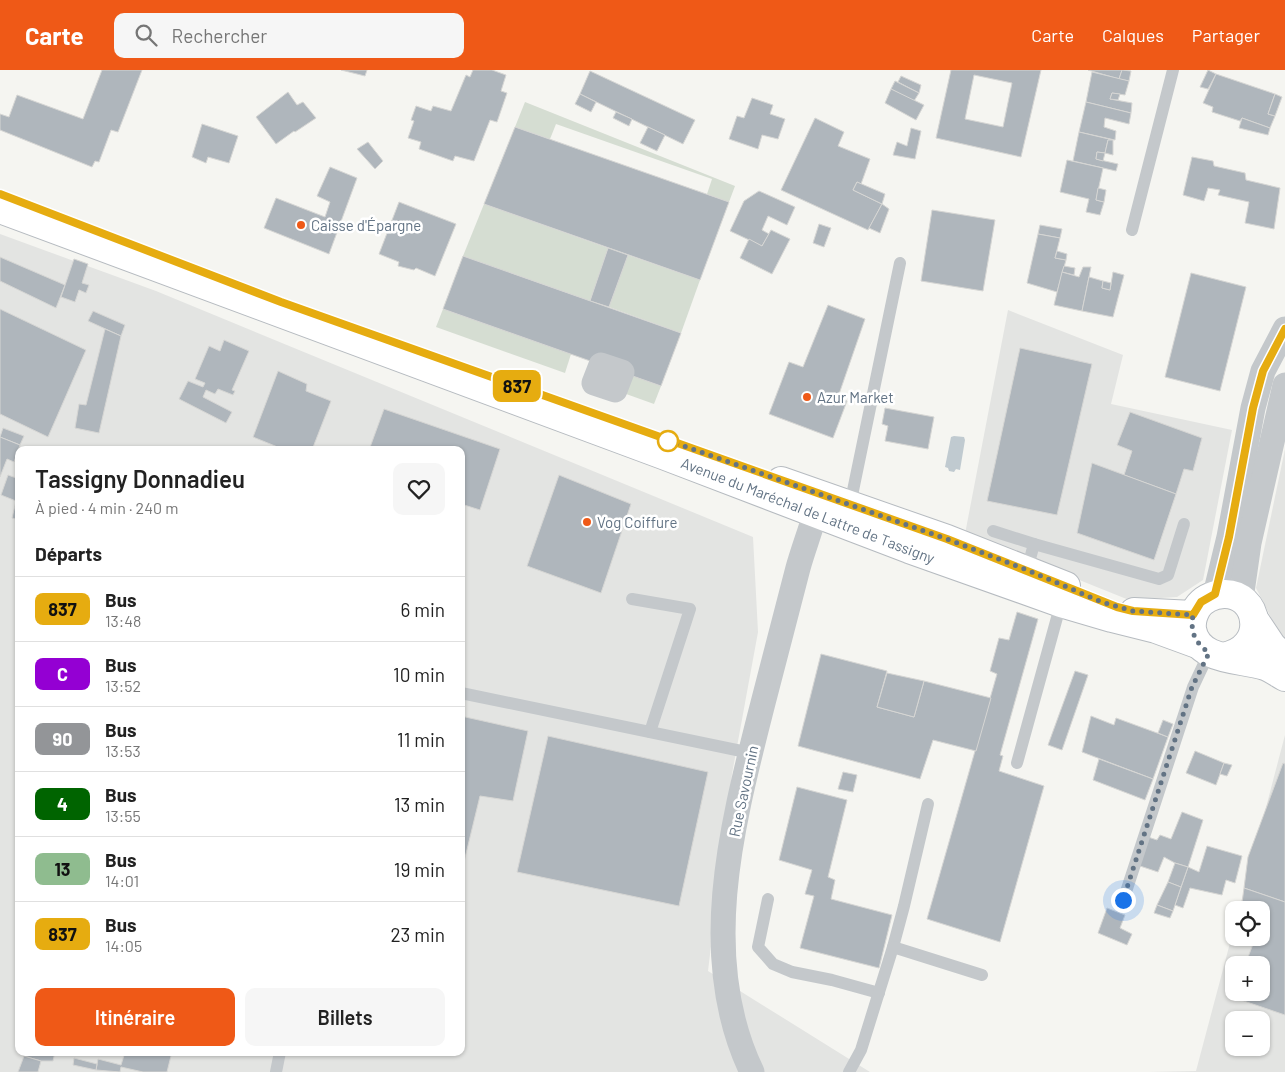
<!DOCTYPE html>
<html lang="fr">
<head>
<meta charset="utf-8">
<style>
	body { margin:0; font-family:Barlow,sans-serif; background:#f6f6f6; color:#222; height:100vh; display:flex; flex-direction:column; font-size:19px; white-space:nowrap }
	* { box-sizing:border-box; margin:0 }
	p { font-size:16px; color:#767676 }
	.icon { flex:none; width:28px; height:28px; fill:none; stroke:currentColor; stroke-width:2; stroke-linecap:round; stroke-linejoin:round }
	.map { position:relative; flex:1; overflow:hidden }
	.sheet { position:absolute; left:15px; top:376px; width:450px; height:610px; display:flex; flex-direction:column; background:#fff; border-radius:10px; box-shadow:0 1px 4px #0004 }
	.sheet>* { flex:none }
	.badge { padding:0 10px; border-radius:8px; font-size:18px; line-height:32px }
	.controls { position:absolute; left:1225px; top:831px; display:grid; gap:10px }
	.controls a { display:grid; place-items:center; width:45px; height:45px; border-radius:10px; background:#fff; box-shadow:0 1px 4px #0004; font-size:25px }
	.you { position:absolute; width:25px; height:25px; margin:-12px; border:4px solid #fff; border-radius:50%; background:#1a73e8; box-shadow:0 0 0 8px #1a73e833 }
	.map>.badge { position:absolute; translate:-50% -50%; box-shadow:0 0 0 2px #fff }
	h2 { padding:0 20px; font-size:19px; line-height:45px }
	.round { display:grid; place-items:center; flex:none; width:52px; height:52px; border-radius:10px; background:#f6f6f6 }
	.headline { display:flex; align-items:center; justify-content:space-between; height:85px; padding:0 20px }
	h1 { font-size:24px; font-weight:600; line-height:38px }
	.button { display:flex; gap:10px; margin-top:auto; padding:10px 20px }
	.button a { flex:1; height:58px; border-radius:10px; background:#ef5917; color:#fff; font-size:20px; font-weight:600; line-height:58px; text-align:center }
	.button a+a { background:#f6f6f6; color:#222 }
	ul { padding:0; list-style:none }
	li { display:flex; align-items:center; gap:15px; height:65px; padding:0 20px; border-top:1px solid #e0e0e0 }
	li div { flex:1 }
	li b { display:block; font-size:19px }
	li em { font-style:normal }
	li .badge { min-width:55px; font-weight:700; text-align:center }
	header { display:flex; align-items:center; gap:30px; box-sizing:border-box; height:70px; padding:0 25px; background:#ef5917; color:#fff }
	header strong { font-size:24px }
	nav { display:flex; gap:28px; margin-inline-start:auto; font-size:18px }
	.search { width:350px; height:45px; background:#f6f6f6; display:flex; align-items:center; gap:12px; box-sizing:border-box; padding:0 18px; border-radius:10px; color:#767676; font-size:19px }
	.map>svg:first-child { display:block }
	.built { fill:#e3e4e2; fill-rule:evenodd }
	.green { fill:#d5ddd2 }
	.water { fill:#c0cad0 }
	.building { fill:#afb6bc; stroke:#d6d6d4; fill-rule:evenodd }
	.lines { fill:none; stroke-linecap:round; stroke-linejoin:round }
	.secondary-casing { stroke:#b6bbc0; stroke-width:30 }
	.lane { stroke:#c4c8cb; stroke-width:12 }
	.street { stroke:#c4c8cb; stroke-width:25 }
	.secondary { stroke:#fff; stroke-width:28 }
	.line-casing { stroke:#fff; stroke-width:11 }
	.line { stroke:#e6ac10; stroke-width:8 }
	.walk { stroke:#627384; stroke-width:5; stroke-dasharray:0 9 }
	.poi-dot { fill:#ef5917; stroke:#fff; stroke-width:2 }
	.stop-dot { fill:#fff; stroke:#e6ac10; stroke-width:2.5 }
	.labels { text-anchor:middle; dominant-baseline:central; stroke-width:5; stroke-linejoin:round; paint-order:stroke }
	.poi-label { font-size:15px; fill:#627384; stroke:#fff; text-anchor:start }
	.street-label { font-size:15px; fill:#627384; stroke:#fff }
</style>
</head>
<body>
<header>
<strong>Carte</strong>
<div class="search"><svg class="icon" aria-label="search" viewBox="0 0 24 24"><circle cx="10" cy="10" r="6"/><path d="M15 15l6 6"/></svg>Rechercher</div>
<nav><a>Carte</a><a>Calques</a><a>Partager</a></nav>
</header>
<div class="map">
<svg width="1285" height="1002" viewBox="0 0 1285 1002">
	<rect width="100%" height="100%" fill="#f5f5f1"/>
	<g class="built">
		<path d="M0,164l156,57 597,246 5,95 -26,142 -24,197 162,101h-870zM19,380h442v602h-442z"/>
		<polygon points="1008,240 1123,285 1111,334 1232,360 1203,510 1177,527 1129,530 965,464"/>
		<polygon points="1285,379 1285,575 1256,518"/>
		<path d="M1285,665v337h-136l47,-1 38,-143v10h27v-28h-22zM1234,895h27v27h-27zM1234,950h27v28h-27z"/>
	</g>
	<g class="green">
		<polygon points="525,32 735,116 729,132 707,124 712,109 556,54 550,69 515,57"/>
		<polygon points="484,134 608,178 590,231 463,186"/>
		<polygon points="628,185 700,210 681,263 609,237"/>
		<polygon points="443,239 571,284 565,303 436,257"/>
		<polygon points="622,302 661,316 654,334 615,320"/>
	</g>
	<polygon class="water" points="954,366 964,367 965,370 960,400 956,399 954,402 949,401 948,398 945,397 951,367"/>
	<g class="building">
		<polygon points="102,0 142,0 118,62 111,60 99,92 95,91 92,97 0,60 0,44 9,47 17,25 83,49"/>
		<polygon points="341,0 367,0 365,6"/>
		<polygon points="473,0 492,0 506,5 501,21 507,23 497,52 490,50 474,91 455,86 453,91 419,79 421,72 408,68 414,51 411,50 416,36 431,41 433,36 451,41 466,5 470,7"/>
		<path d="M951,0h90l-20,87 -85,-19zM974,5l38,8 -9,44 -38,-8z"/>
		<polygon points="1088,0 1122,0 1119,9"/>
		<polygon points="1122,0 1131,1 1129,11 1119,9"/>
		<polygon points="1208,0 1216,4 1208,19 1200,17"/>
		<polygon points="590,1 695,50 683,74 580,24"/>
		<polygon points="1092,2 1129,11 1125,25 1112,23 1110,29 1132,33 1131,43 1086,32"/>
		<polygon points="1216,4 1275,24 1268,44 1275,46 1270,58 1242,48 1240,51 1212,42 1213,37 1203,33"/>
		<polygon points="901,6 921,15 919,23 898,12"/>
		<polygon points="895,11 919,23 914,31 891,19"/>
		<polygon points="891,19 924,35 916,50 885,33"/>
		<polygon points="288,22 297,35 303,32 316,48 295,62 294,61 276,74 256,47"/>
		<polygon points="1112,23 1120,24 1118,30 1110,29"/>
		<polygon points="580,24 596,32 591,42 575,34"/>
		<polygon points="1275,24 1282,27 1275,46 1268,44"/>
		<polygon points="752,28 773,35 770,44 785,49 778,69 762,65 758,79 729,69 737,46 744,48"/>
		<polygon points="1086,32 1131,43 1129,54 1105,48 1104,57 1116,61 1115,70 1079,62"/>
		<polygon points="616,42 632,49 629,56 613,48"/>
		<polygon points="815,48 844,62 838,76 870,89 861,114 857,112 853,120 882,134 868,160 781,120"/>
		<polygon points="1242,48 1270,58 1268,65 1239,58"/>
		<polygon points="202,54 238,66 229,93 208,87 206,93 192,87"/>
		<polygon points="515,57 729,132 700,210 484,134"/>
		<polygon points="648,57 665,65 657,81 640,73"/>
		<polygon points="911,58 921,61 915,89 893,85 897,72 907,76"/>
		<polygon points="1079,62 1113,70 1108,70 1105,83 1097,82 1096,89 1118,94 1116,101 1073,91"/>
		<polygon points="1108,70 1113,70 1113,85 1105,83"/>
		<polygon points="368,72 383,91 375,99 357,79"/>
		<polygon points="1097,82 1105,83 1103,91 1096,89"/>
		<polygon points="1192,87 1213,91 1214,96 1245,103 1246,110 1280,118 1274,159 1245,153 1249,132 1218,125 1220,120 1208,118 1204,131 1183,125"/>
		<polygon points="1067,90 1103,98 1096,130 1104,132 1100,145 1086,142 1089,129 1060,122"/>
		<polygon points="330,97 357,108 329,184 264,158 276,128 325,147 330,132 317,126"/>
		<polygon points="857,112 885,124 882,134 853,120"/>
		<polygon points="1098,118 1106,120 1104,132 1096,130"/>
		<polygon points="759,121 795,137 787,155 768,146 762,160 769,164 762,176 730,161 744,131"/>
		<polygon points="399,132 456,154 435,206 416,198 414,200 398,196 399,192 379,184"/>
		<polygon points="882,134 889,139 880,163 869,158"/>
		<polygon points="932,140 995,150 983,221 921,211"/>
		<polygon points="819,154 831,158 824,177 813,173"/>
		<polygon points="1040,155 1062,159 1060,168 1038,164"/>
		<polygon points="771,160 790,169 772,204 740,188 749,169 762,176"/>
		<polygon points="1038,164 1060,168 1055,188 1066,190 1057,222 1027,213"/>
		<polygon points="608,178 628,185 609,237 590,231"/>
		<polygon points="1057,181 1067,184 1066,190 1055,188"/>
		<polygon points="463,186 681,263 661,316 443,239"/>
		<polygon points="0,187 65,215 56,238 0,211"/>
		<polygon points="74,189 88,194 82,213 89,215 86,223 79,220 75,232 61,227"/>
		<polygon points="1064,196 1075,198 1074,205 1062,202"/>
		<polygon points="1083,197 1091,197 1082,241 1054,235 1062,202 1079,207"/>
		<polygon points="1113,202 1124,205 1113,247 1082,241 1089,207 1103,211 1102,218 1110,220"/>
		<polygon points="1191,203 1246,217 1220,321 1165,307"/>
		<polygon points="1103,211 1111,213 1110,220 1102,218"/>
		<polygon points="828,235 865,249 838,327 847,331 833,368 769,344 789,292 803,297"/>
		<polygon points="0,239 86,280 48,367 0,344"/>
		<polygon points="93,241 125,255 121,266 88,251"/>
		<polygon points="105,259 121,266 99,363 75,358 79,334 86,335"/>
		<polygon points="224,270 249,281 232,320 235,321 233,325 218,319 215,324 206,320 203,327 232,342 226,353 179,329 188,311 203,317 205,313 195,309 209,276 220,281"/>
		<polygon points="1020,278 1092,294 1057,445 987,431"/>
		<polygon points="278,301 307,314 306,321 331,331 312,380 285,380 253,367"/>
		<polygon points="885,338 934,347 928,379 885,371 888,356 882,354"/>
		<polygon points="384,339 500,379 480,440 461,434 461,380 369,380"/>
		<polygon points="1130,342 1202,368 1193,401 1184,399 1176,424 1124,405 1132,381 1117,375"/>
		<polygon points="3,358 24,366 20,375 0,367"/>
		<polygon points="0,367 20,375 14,392 7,389 0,407"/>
		<polygon points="1092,393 1176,424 1154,490 1077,463"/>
		<polygon points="8,405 19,409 19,450 12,448 16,431 1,425"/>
		<polygon points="559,405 631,434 601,523 527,496"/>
		<polygon points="1017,542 1038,549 1000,685 1003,686 999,701 1044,716 1000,872 927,849 997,604 990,601 999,568 1009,570"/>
		<polygon points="821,584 887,601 877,637 914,647 924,611 991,628 976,681 933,670 920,709 798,676"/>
		<polygon points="1075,601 1088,605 1062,680 1048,675"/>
		<polygon points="887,603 924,611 914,647 877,637"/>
		<polygon points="461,646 528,661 513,731 480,726 464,792 461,791"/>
		<polygon points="1091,646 1114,655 1116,648 1168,667 1153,709 1082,682"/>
		<polygon points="1163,650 1173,654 1168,667 1158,663"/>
		<polygon points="548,666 708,702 679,836 517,802"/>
		<polygon points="1195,681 1224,693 1216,715 1186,703"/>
		<polygon points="1099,689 1153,709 1145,730 1093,710"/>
		<polygon points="1224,693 1232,695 1227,706 1220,704"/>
		<polygon points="1283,693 1285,694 1285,832 1244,818 1248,787"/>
		<polygon points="843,702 857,705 853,722 838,719"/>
		<polygon points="797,717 847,730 828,807 835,810 831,829 892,845 879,898 800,878 814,826 805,824 812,800 779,790"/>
		<polygon points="1182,742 1203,750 1188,797 1175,793 1164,787 1158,802 1137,795 1148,767 1157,770 1160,765 1171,769"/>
		<polygon points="1207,776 1242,786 1235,813 1226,810 1222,825 1190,818 1183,838 1175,835 1188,797 1199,802"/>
		<polygon points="1175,793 1188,797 1181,817 1168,812"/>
		<polygon points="1168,812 1181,817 1173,841 1157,835"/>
		<polygon points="1244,818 1285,832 1285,945 1232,927 1234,922 1261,922 1261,895 1245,895 1253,874 1236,871 1236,868 1261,868 1261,840 1241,840"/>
		<polygon points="1157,835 1173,841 1170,848 1154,843"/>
		<polygon points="1107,838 1125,845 1120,858 1132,864 1127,875 1098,863"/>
		<polygon points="25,982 55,982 53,991 41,991 24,986"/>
		<polygon points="125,982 172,982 167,1002 143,1002 121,997 120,1002 96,1000 98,989 121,995"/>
		<polygon points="24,986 41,991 38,1002 18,1002"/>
		<polygon points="74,988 97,994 96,1000 73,995"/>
	</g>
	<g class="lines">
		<defs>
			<g id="secondary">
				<polyline points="0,139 663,385 909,479 1061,533 1112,548 1156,559 1197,574"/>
				<polyline points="781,411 947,469 1066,516"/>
				<polyline points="1134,542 1193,545"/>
				<polyline points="1254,549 1272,576 1285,588"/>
				<path d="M1223,587c47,-9 36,-65 0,-63 -11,1 -20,5 -26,14 -4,7 -6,13 -5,21 5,33 49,29 73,37 7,3 13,7 20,11"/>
			</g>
		</defs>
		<use href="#secondary" class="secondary-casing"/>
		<g class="lane">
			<polyline points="1132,160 1173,0"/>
			<polyline points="847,436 850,435 900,193"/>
			<polyline points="993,461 1034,474 1027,500"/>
			<polyline points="1034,474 1159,509 1168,505 1184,454"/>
			<polyline points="632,529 690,539 650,662"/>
			<polyline points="461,623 751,683"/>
			<polyline points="1017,693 1061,533"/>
			<polyline points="768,829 758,877 773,894 792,902 832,910 879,923"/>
			<polyline points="1123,831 1193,617 1209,583"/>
			<polyline points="893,877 904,836 928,734"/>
			<polyline points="276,1002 280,982"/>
			<polyline points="849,1002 861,980 893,877 982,905"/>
		</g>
		<g class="street">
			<polygon points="601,295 622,302 615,320 594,313"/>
			<polyline points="1215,525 1229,467 1253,338 1263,301 1285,259"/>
			<polyline points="1241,529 1249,473 1285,315"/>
			<path d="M752,1002c-56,-116 -19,-251 11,-369 12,-45 23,-90 35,-135 5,-18 12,-36 17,-54"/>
		</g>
		<use href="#secondary" class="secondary"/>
	</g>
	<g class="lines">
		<defs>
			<polyline id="line" points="0,124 281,232 947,469 1117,537 1133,541 1193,545 1201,532 1215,524 1229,467 1253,338 1263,301 1285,259"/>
		</defs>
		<use href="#line" class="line-casing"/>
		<use href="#line" class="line"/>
		<path class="walk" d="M668,371l-4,-2 283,100 80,31 75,32 31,9 60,4c-3,18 2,27 16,38l-17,34 -69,213"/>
	</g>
	<g class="poi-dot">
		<circle cx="301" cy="155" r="5"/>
		<circle cx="807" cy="327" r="5"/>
		<circle cx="587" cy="452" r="5"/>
	</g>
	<circle class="stop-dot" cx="668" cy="371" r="10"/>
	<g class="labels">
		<g class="poi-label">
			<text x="311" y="155">Caisse d'Épargne</text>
			<text x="817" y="327">Azur Market</text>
			<text x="597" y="452">Vog Coiffure</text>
		</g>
		<g class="street-label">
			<text transform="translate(808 440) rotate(21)">Avenue du Maréchal de Lattre de Tassigny</text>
			<text transform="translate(743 721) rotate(-78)">Rue Savournin</text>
		</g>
	</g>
</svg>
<div class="controls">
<a><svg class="icon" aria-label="locate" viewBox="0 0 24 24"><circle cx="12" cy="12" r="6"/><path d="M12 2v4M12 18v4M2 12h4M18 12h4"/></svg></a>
<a>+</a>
<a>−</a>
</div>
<div class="you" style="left:1123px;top:830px"></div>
<b class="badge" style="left:517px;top:316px;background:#e6ac10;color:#111">837</b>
<section class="sheet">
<div class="headline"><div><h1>Tassigny Donnadieu</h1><p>À pied · 4 min · 240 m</p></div><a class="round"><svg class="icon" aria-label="heart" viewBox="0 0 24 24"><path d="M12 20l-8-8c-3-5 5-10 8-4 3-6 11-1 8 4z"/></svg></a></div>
<h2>Départs</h2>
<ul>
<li><span class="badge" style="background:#e6ac10;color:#111">837</span><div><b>Bus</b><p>13:48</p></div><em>6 min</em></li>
<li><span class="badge" style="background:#9400d3;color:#fff">C</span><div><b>Bus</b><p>13:52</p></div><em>10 min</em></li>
<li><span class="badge" style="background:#939598;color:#fff">90</span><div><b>Bus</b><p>13:53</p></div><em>11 min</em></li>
<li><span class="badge" style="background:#006400;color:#fff">4</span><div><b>Bus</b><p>13:55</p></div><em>13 min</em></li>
<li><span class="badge" style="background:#8fbc8f;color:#111">13</span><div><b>Bus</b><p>14:01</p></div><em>19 min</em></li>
<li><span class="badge" style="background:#e6ac10;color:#111">837</span><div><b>Bus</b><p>14:05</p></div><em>23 min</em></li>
</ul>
<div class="button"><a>Itinéraire</a><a>Billets</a></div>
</section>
</div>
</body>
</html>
